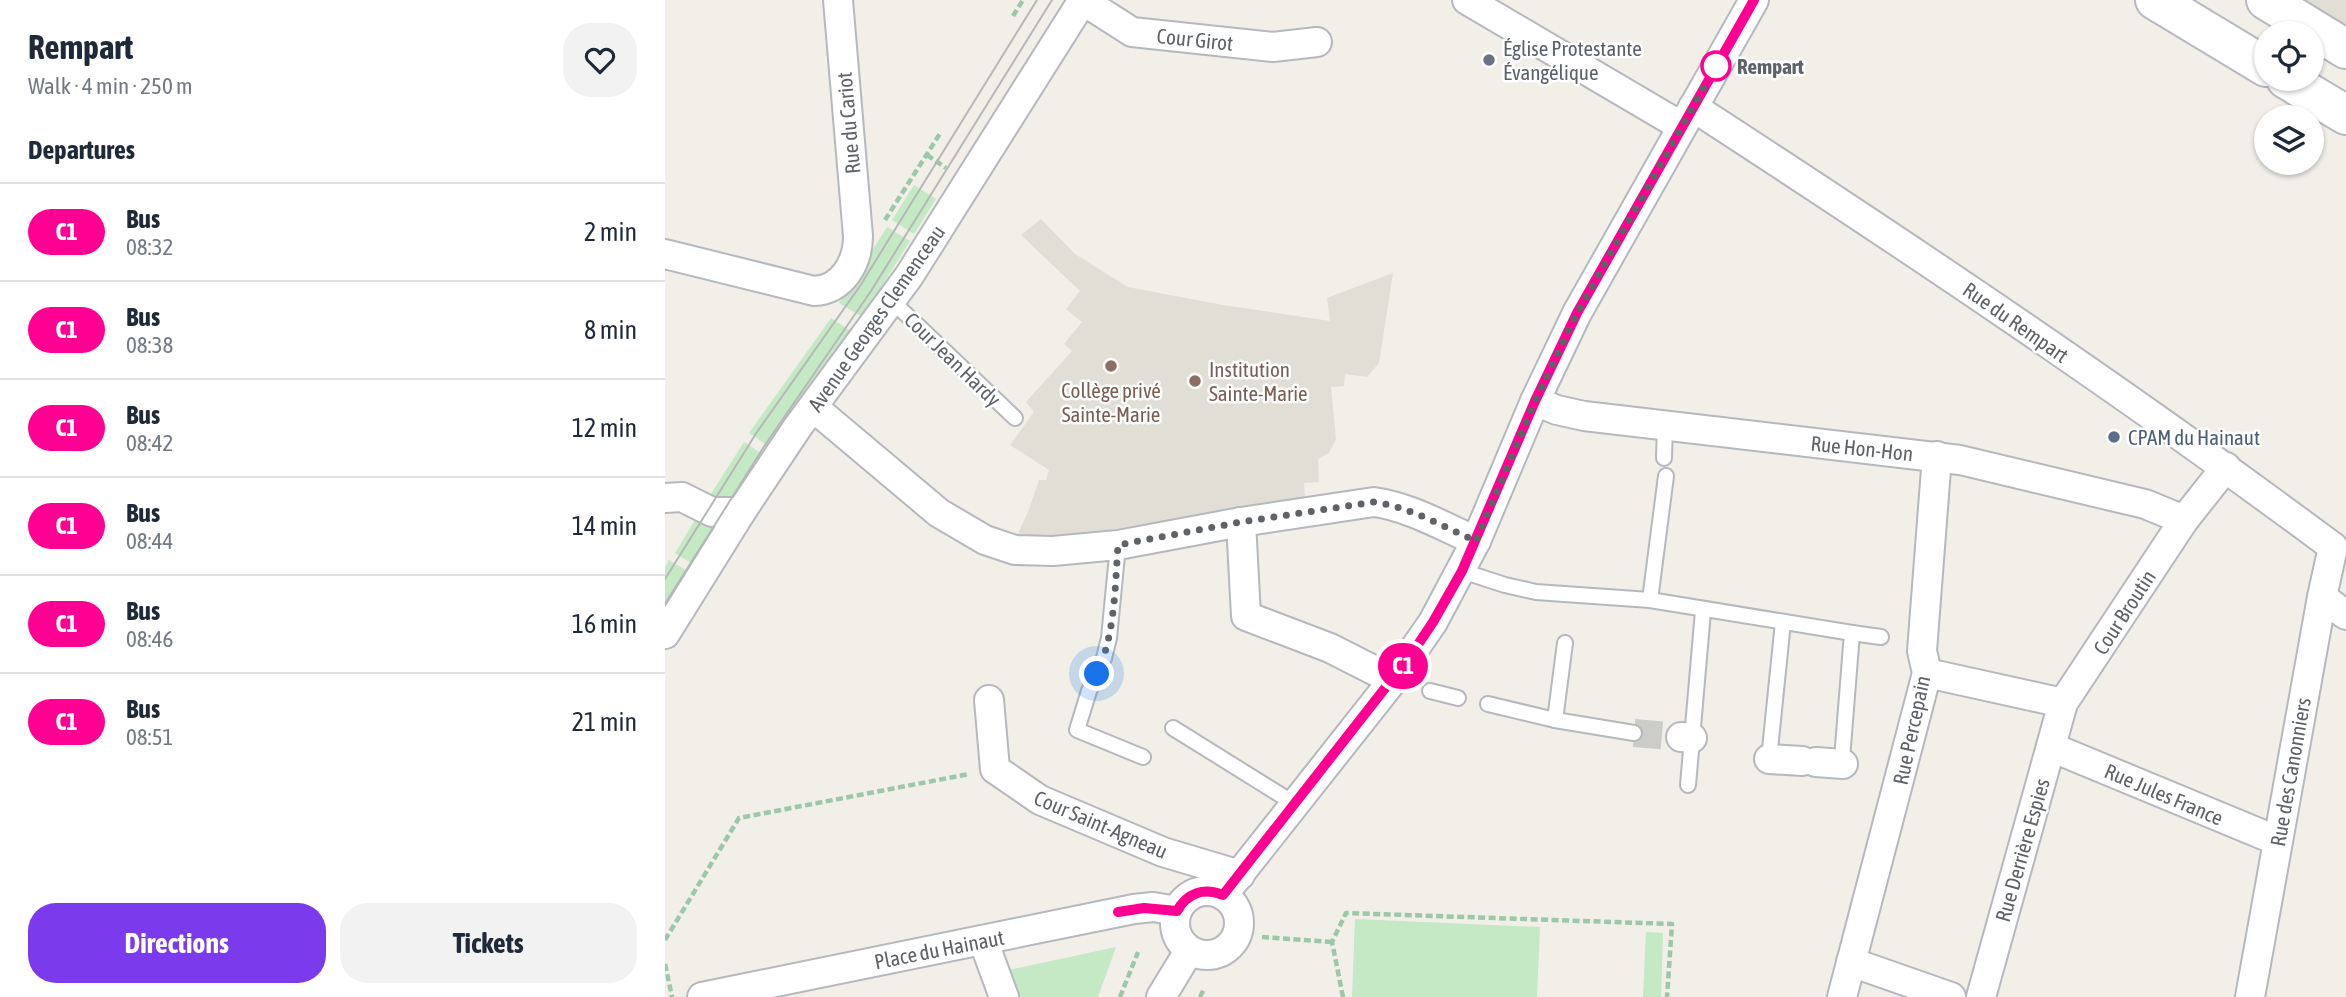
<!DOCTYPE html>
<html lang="en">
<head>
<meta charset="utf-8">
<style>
	body { margin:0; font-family:"Asap Condensed",sans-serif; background:#f2f2f3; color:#1f2937; height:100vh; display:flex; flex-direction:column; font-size:26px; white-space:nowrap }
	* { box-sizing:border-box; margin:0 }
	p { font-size:23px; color:#747a83 }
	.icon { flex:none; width:38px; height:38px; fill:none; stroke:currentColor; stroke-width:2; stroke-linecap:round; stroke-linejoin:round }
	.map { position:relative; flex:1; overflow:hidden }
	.details { display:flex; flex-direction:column; background:#fff; width:665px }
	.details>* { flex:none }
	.badge { padding:0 14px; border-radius:23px; font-size:24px; line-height:46px }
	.buttons { position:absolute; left:1589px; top:21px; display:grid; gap:14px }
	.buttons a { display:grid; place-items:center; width:70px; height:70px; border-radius:50%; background:#fff; box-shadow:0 2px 5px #0004; font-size:35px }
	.you { position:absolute; width:35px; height:35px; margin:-18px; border:5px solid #fff; border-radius:50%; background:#1a73e8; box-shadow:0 0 0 10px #1a73e833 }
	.map>.badge { position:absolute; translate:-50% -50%; box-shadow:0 0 0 4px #fff }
	h2 { padding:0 28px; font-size:26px; line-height:63px }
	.round { display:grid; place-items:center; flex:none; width:74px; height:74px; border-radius:28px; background:#f2f2f3 }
	.head { display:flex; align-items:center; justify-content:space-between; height:119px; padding:0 28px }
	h1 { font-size:33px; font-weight:700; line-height:52px }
	.primary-button { display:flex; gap:14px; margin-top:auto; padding:14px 28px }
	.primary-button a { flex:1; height:80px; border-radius:28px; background:#7c3aed; color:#fff; font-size:28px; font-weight:700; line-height:80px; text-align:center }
	.primary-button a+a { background:#f2f2f3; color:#1f2937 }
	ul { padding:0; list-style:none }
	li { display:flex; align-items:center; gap:21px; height:98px; padding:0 28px; border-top:2px solid #e0e1e3 }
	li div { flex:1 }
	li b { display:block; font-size:26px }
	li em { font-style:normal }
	li .badge { min-width:77px; font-weight:700; text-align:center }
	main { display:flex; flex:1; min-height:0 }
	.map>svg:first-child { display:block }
	.education { fill:#e1ded6 }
	.green { fill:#c5e8c5 }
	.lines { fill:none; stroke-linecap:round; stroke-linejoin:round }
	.street-tunnel { stroke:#ccccc8; stroke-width:28; stroke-dasharray:28 14; stroke-linecap:butt }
	.lane-casing { stroke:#b5b8bc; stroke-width:18 }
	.street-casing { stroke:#b5b8bc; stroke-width:32 }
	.secondary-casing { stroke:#b6babf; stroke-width:42 }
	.path { stroke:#9cc7a9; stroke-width:4.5; stroke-dasharray:7 3.5; stroke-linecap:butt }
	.lane { stroke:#fff; stroke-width:14 }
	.street { stroke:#fff; stroke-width:28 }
	.secondary { stroke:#fff; stroke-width:38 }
	.tram { stroke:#b6b7b8; stroke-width:2 }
	.line-casing { stroke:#fff; stroke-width:16 }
	.line { stroke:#ff0092; stroke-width:10 }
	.walk { stroke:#5f6368; stroke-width:7; stroke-dasharray:0 12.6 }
	.worship-dot { fill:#6b7280; stroke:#fff; stroke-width:2.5 }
	.stop-dot { fill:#fff; stroke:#ff0092; stroke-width:3.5 }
	.education-dot { fill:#8d6e63; stroke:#fff; stroke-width:2.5 }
	.service-dot { fill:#5c6f8a; stroke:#fff; stroke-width:2.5 }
	.labels { text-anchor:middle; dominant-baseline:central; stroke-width:5; stroke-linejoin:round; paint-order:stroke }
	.street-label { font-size:21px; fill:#5f6368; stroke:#fff }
	.worship-label { font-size:21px; fill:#5b616d; stroke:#fff; text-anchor:start }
	.stop-label { font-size:21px; font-weight:bold; fill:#5f6368; stroke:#fff; text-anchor:start }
	.education-label { font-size:21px; fill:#785e54; stroke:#fff; text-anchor:start }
	.service-label { font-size:21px; fill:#4e5e75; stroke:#fff; text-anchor:start }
</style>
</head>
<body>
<main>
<section class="details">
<div class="head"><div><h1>Rempart</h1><p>Walk · 4 min · 250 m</p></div><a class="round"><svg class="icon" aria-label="heart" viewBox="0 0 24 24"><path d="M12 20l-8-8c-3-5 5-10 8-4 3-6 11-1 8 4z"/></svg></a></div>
<h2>Departures</h2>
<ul>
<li><span class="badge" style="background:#ff0092;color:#fff">C1</span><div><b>Bus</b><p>08:32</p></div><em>2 min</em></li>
<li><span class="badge" style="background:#ff0092;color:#fff">C1</span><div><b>Bus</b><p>08:38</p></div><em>8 min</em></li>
<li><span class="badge" style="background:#ff0092;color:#fff">C1</span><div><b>Bus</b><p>08:42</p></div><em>12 min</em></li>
<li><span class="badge" style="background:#ff0092;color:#fff">C1</span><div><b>Bus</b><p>08:44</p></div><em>14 min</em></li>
<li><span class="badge" style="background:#ff0092;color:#fff">C1</span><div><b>Bus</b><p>08:46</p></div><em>16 min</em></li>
<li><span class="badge" style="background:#ff0092;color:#fff">C1</span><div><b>Bus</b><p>08:51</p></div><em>21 min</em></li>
</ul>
<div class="primary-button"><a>Directions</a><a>Tickets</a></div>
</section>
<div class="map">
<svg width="1681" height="997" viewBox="0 0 1681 997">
	<rect width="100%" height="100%" fill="#f1efe8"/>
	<g class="education">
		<polygon points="1633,0 1681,0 1681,29"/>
		<polygon points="376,219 410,254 463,287 558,305 665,321 662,298 728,273 714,363 702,377 680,374 679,386 666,387 671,439 664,453 653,459 654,482 639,483 640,497 419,534 350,540 363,512 374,480 381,480 384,470 345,445 369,412 361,402 407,351 399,344 417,322 401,309 415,291 356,235"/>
	</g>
	<g class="green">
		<polygon points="249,185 271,199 249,234 227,220"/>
		<polygon points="222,227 245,241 197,317 174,303"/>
		<polygon points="166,318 187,332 108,449 84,433"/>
		<polygon points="79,442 103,458 76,494 66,499 42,500"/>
		<polygon points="33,515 60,523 32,567 10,553"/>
		<polygon points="4,560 27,574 0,616 0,567"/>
		<polygon points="690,919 875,927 872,997 687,997"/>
		<polygon points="981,932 998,933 996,997 978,997"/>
		<polygon points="451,947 433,997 350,997 339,971"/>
	</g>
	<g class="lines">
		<polyline class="street-tunnel" points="969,733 1016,737"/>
		<defs>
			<g id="lane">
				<polyline points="226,300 350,418"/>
				<polyline points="999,458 1000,426"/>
				<polyline points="453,545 444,638 439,658 424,691 412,730 478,757"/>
				<polyline points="797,571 840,585 871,592 985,600 1187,633 1177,759"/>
				<polyline points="985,600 1001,476"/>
				<polyline points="1187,633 1216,637"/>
				<polyline points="765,691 793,698"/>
				<polyline points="823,704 890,720 900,643"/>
				<polyline points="890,720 969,733"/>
				<polyline points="508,728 630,804"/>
				<polyline points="1104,759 1118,622"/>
				<polyline points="1023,785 1038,611"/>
			</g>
			<g id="street">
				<polyline points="417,0 467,32 608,47 652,42"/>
				<polyline points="802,0 1016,126"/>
				<path d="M1028,107c217,141 432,285 640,440"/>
				<path d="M0,254l149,37c28,-1 44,-28 44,-55l-20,-236"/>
				<polyline points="870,401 892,410 919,416 1295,460 1480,504 1519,520"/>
				<path d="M148,407l126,106 46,27 30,10 38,1 65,-6 123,-23 133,-20c36,5 70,25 102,39"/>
				<polyline points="0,498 17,497 47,512 76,512"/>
				<polyline points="576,522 581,616 665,648 728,680"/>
				<polyline points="1657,597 1681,615"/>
				<polyline points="0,634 76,512 132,428 244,276 418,0"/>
				<polyline points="1262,673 1398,703"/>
				<polyline points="324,700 330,769 375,800 498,852 575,875"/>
				<polyline points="1016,737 1027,738"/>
				<polyline points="1386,747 1613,841"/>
				<polyline points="1104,759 1137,761"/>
				<polyline points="1151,762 1178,764"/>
				<circle cx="542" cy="923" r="32"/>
				<polyline points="558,895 728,680 768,622 811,541 870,401 912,313 1089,0"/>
				<polyline points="318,940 339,997"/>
				<polyline points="1186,962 1286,997"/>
				<polyline points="37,997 469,909 488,907 512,911"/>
				<polyline points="496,997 524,951"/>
				<polyline points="1177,997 1262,673 1257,651 1272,456"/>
				<polyline points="1316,997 1398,703 1519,520 1561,467"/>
				<polyline points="1585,997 1657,597 1668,547"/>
			</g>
			<g id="secondary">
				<polyline points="1490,0 1601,67"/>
				<polyline points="1601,0 1681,49"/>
				<polyline points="1621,79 1681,115"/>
			</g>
		</defs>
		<use href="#lane" class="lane-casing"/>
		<use href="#street" class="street-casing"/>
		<use href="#secondary" class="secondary-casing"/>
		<g class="path">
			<polyline points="348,16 358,0"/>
			<polyline points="262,155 281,168"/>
			<polyline points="220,220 276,132"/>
			<polyline points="597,937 667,942"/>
			<polyline points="0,940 74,818 304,774"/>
			<polyline points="0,964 7,997"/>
			<polyline points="455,997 473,952"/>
			<polyline points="535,997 539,989"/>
			<polyline points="678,997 667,942 681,913 1007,924 1002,997"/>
		</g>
		<use href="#lane" class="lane"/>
		<use href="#street" class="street"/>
		<use href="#secondary" class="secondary"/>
		<g class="tram">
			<polyline points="0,579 92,432 195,286 372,0"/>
			<polyline points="0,604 100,445 206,291 387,0"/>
		</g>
	</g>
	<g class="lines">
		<defs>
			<path id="line" d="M453,912l26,-4 33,3c10,-18 27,-24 46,-16l188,-240 22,-33 29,-51 73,-170 42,-88 177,-313"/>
		</defs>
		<use href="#line" class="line-casing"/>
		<use href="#line" class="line"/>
		<path class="walk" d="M432,674c18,-40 18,-86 21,-129l123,-23 133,-20c36,5 70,25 102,39l59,-140 42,-88 139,-247"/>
	</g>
	<circle class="worship-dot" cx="824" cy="60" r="7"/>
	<circle class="stop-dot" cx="1051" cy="66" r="14"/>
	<g class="education-dot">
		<circle cx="446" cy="366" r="7"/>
		<circle cx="530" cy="381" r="7"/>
	</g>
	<circle class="service-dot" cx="1449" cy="437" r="7"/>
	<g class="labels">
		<g class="street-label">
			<text transform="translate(530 39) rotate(6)">Cour Girot</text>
			<text transform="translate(183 123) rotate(-95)">Rue du Cariot</text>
			<text transform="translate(211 318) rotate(-55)">Avenue Georges Clemenceau</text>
			<text transform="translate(1351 322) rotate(35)">Rue du Rempart</text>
			<text transform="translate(288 359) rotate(44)">Cour Jean Hardy</text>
			<text transform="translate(1197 448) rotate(6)">Rue Hon-Hon</text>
			<text transform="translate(1459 612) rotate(-57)">Cour Broutin</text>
			<text transform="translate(1246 730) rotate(-78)">Rue Percepain</text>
			<text transform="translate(1625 772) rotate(-80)">Rue des Canonniers</text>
			<text transform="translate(1499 794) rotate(23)">Rue Jules France</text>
			<text transform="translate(436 824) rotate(23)">Cour Saint-Agneau</text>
			<text transform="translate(1357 850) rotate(-74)">Rue Derrière Espies</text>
			<text transform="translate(274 949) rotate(-11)">Place du Hainaut</text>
		</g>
		<g class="worship-label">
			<text x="838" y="48">Église Protestante<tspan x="838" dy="24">Évangélique</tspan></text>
		</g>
		<g class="stop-label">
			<text x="1072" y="66">Rempart</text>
		</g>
		<g class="education-label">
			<text x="544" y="369">Institution<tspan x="544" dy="24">Sainte-Marie</tspan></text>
			<text x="446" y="390" text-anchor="middle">Collège privé<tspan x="446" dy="24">Sainte-Marie</tspan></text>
		</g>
		<g class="service-label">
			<text x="1463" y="437">CPAM du Hainaut</text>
		</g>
	</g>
</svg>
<div class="buttons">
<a><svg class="icon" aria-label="locate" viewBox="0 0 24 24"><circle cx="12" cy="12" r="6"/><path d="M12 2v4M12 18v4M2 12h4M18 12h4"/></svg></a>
<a><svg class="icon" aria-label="layers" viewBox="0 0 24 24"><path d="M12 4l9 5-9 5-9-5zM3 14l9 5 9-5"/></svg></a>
</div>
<div class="you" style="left:432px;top:674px"></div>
<b class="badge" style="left:738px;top:666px;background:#ff0092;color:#fff">C1</b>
</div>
</main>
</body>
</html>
